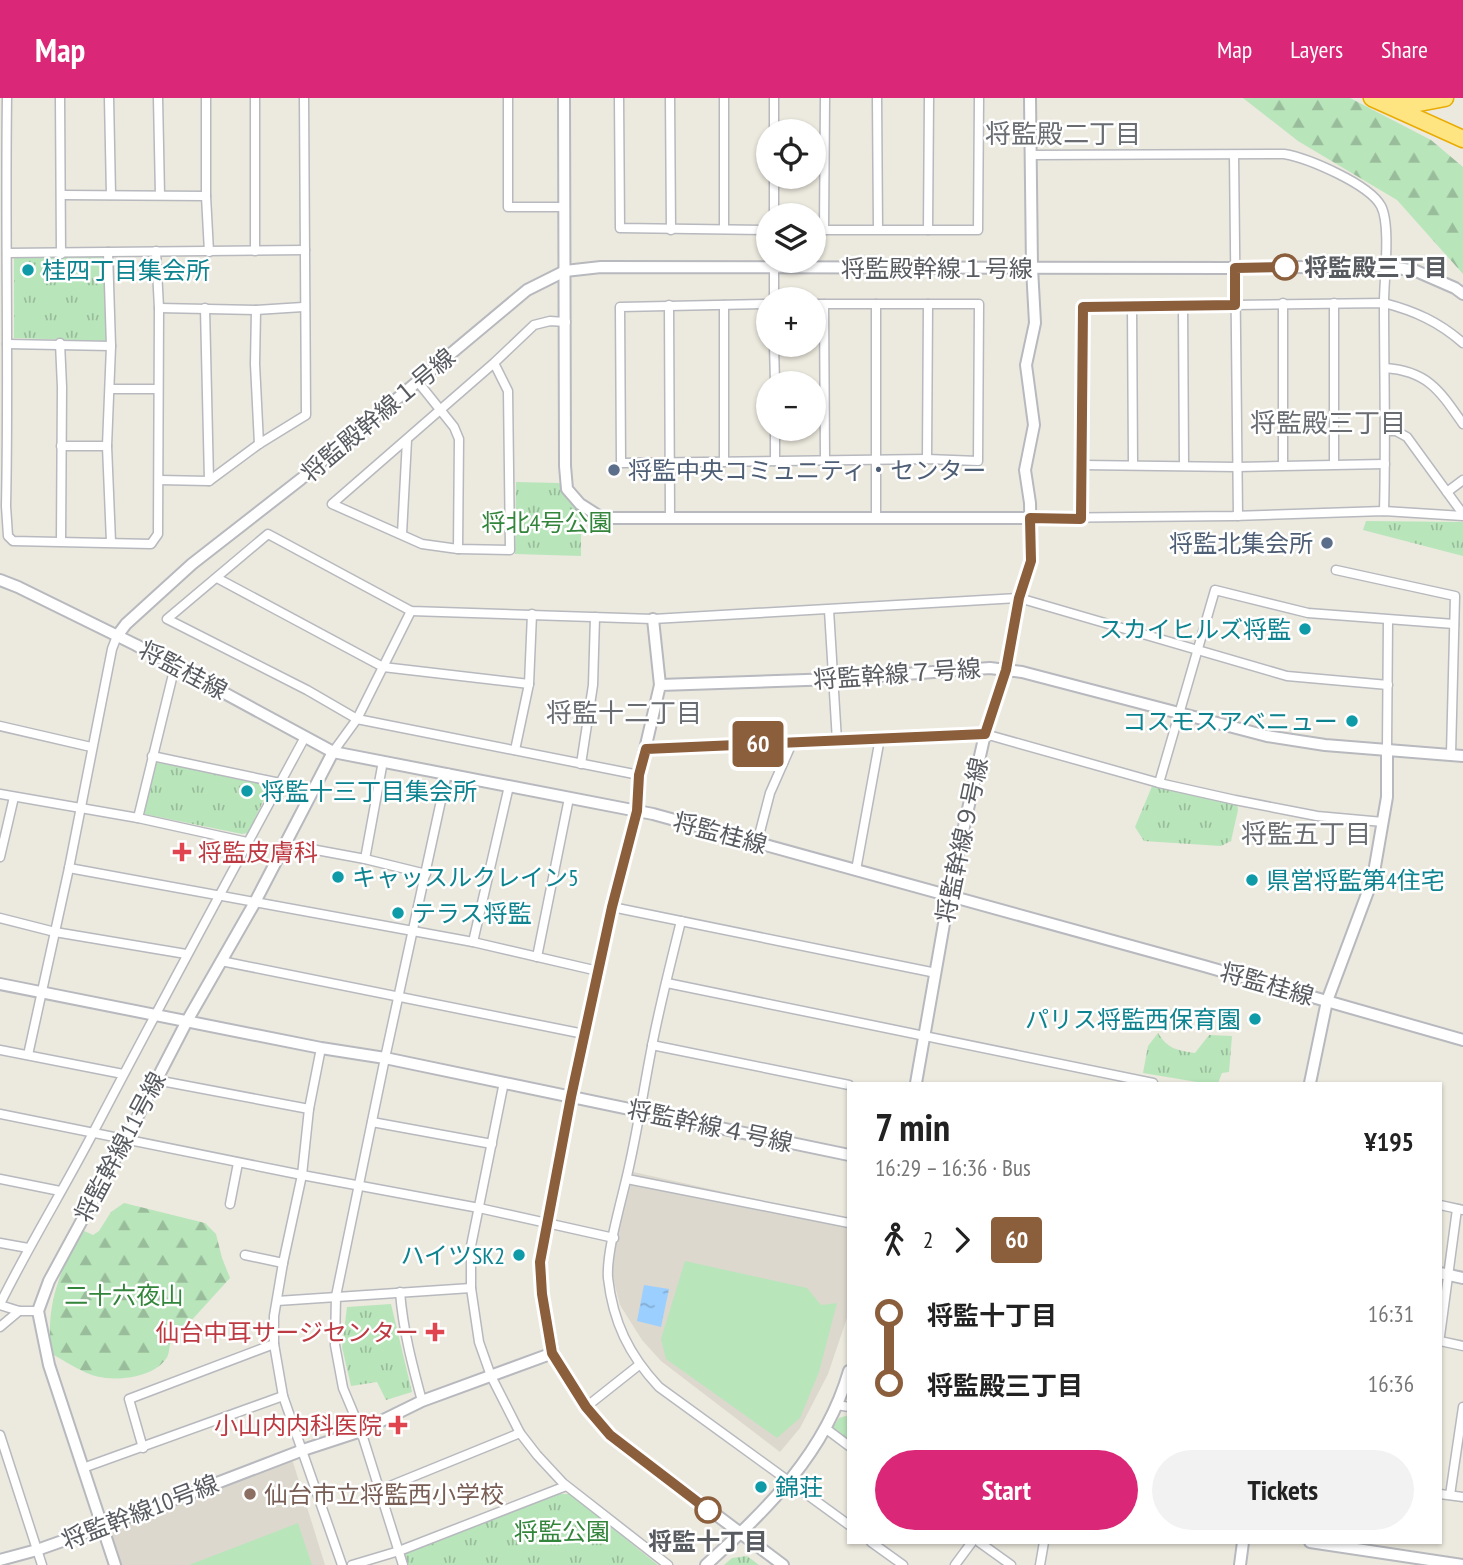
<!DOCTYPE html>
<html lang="en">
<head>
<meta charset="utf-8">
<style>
	body { margin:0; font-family:"PT Sans Narrow","Noto Sans JP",sans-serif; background:#f2f2f2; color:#222; height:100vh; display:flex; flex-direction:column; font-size:26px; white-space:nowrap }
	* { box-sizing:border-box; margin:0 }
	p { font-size:23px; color:#767676 }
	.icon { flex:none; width:38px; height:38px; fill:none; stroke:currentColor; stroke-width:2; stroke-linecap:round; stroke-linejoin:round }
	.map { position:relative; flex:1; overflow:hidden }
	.details { position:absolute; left:847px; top:984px; width:595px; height:462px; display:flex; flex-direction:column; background:#fff; border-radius:0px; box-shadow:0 2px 5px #0004 }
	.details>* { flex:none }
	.badge { padding:0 14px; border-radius:5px; font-size:24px; line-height:46px }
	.controls { position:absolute; left:756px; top:21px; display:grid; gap:14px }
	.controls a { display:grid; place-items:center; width:70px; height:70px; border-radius:50%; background:#fff; box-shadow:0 2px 5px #0004; font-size:35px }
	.map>.badge { position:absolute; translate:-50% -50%; box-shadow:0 0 0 4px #fff }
	.legs { display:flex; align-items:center; gap:10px; height:77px; padding:0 28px; font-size:23px }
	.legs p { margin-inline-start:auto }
	.head { display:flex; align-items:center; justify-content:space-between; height:119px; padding:0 28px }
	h1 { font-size:38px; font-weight:700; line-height:52px }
	.action { display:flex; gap:14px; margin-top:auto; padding:14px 28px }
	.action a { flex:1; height:80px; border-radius:42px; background:#db2777; color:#fff; font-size:28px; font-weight:700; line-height:80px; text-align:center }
	.action a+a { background:#f2f2f2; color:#222 }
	ul { padding:0 28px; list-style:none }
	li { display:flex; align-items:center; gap:24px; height:70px; font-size:26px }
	li i { display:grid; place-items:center; width:10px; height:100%; margin:0 9px; background:currentColor }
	li i::after { content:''; width:18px; height:18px; margin:-9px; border:5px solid; border-radius:50%; background:#fff }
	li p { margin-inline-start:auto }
	li:first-child i { background:linear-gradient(#0000 50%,currentColor 0) }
	li:last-child i { background:linear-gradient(currentColor 50%,#0000 0) }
	header { display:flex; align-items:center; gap:42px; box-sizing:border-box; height:98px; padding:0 35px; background:#db2777; color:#fff }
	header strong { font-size:33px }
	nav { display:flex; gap:38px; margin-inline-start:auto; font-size:24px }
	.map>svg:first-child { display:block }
	.education { fill:#dcd8cd }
	.grass { fill:#b9e5bb }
	.forest { fill:url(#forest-firs) }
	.park { fill:url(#park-tufts) }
	.water { fill:url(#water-ripples) }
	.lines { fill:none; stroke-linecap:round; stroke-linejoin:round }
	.minor-casing { stroke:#b7b9be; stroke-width:11 }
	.tertiary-casing { stroke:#b7b9be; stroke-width:14 }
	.motorway-casing { stroke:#eaac00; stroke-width:19 }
	.minor { stroke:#fff; stroke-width:8 }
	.tertiary { stroke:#fff; stroke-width:10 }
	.motorway { stroke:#ffe582; stroke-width:16 }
	.line-1-casing { stroke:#fff; stroke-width:16 }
	.line-1 { stroke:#8b5e3c; stroke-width:10 }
	.stop-1-dot { fill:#fff; stroke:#8b5e3c; stroke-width:3.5 }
	.culture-dot { fill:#0f9aa8; stroke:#fff; stroke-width:2.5 }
	.service-dot { fill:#5c6f8a; stroke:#fff; stroke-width:2.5 }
	.health-dot { fill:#e0444e; stroke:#fff; stroke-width:2.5 }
	.education-dot { fill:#8d6e63; stroke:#fff; stroke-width:2.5 }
	.labels { text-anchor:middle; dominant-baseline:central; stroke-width:5; stroke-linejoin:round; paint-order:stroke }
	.stop-label { font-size:24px; font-weight:bold; fill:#585b60; stroke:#fff; text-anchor:start }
	.street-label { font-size:24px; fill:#585b60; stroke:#fff }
	.culture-label { font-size:24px; fill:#0d838f; stroke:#fff; text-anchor:start }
	.service-label { font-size:24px; fill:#4e5e75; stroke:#fff; text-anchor:start }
	.park-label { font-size:24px; fill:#32853a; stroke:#fff }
	.health-label { font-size:24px; fill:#be3a42; stroke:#fff; text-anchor:end }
	.education-label { font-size:24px; fill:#785e54; stroke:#fff; text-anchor:start }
	.neighbourhood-label { font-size:26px; fill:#696d72; stroke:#fff }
</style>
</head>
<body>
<header>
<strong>Map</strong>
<nav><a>Map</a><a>Layers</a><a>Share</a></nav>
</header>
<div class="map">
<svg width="1463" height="1467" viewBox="0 0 1463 1467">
	<defs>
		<pattern id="forest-firs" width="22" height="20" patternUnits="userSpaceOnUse" patternTransform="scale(1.75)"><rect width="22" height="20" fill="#b9e5bb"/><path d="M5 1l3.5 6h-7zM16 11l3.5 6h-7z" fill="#99bd9b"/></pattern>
		<pattern id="park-tufts" width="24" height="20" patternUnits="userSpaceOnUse" patternTransform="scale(1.75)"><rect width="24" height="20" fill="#b9e5bb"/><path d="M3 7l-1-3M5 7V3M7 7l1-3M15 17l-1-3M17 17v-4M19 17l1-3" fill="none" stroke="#99bd9b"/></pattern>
		<pattern id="water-ripples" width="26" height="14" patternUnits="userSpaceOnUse" patternTransform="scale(1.75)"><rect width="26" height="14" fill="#9bcfff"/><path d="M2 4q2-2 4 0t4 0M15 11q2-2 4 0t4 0" fill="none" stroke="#81abd2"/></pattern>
	</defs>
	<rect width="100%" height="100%" fill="#ece9de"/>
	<g class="education">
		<polygon points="629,1073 849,1122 849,1214 828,1276 800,1330 780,1354 661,1263 642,1242 620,1207 609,1165"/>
		<polygon points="292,1361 325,1467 118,1467 104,1431"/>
	</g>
	<g class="grass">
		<polygon points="685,1163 807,1190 821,1207 837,1205 819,1274 800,1320 777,1340 666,1261 661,1241"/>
		<polygon points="298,1425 312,1467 189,1467"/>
	</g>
	<g class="forest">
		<polygon points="1243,0 1350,0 1431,42 1463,69 1463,176 1397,102 1298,43"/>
		<path d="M124,1105l81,20 11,11 6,24 8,20 -60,66c-1,6 -1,12 -5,16 -14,19 -53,22 -73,15 -14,-5 -27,-14 -40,-21 -8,-45 8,-85 30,-124l11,5 6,-4 12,-19z"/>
	</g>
	<g class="park">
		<polygon points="103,158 106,243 14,240 14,159"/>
		<polygon points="516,384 559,385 571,405 581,416 581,458 515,456"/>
		<polygon points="1366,423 1463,424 1463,458 1363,432"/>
		<polygon points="155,664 266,686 269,691 248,735 242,736 144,716"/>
		<polygon points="1153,686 1237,706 1238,712 1231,743 1221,748 1144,743 1135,729"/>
		<path d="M1158,935c10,16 18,17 37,20l14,-18 23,1 -3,36 -7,1 -4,10h-15l-60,-10 5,-27z"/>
		<polygon points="391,1206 412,1294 386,1302 377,1284 351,1288 342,1249 347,1209"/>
		<polygon points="849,1317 849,1343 832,1331 839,1320"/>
		<polygon points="560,1396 570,1396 658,1467 406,1467 404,1461 406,1454"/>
		<polygon points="747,1458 759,1467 724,1467 732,1460"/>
	</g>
	<polygon class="water" points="644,1187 669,1191 661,1229 637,1223"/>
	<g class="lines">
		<defs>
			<g id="minor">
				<path d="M7,0c-2,136 2,272 -1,408l2,30 5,5 138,3 7,-10 1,-226 -3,-57"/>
				<polyline points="60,0 61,156"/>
				<polyline points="109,0 111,97"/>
				<polyline points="158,0 160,97"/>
				<polyline points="206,0 206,98 209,154"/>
				<polyline points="255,0 255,153"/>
				<polyline points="508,0 508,109 564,109"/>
				<polyline points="619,0 620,130 768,132"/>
				<polyline points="670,0 671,132"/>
				<polyline points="877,0 878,131"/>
				<polyline points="774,33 774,0"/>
				<path d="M1031,57l253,-1c24,4 85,30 97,52 10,19 3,73 3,96 0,70 2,139 0,209"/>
				<polyline points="1234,57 1238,418"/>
				<polyline points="62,97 206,98"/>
				<polyline points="774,117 774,79"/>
				<polyline points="724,131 724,0"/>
				<polyline points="824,131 825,0"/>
				<polyline points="814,132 978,132 979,0"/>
				<polyline points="928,132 929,0"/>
				<polyline points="108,154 111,248 107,348 111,444"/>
				<polyline points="7,155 305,152"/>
				<polyline points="774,163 774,201"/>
				<polyline points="1283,205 1283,367"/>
				<polyline points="1334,205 1334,366"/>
				<polyline points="768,206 620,209 621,365 927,361 978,363 979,206 814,206"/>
				<polyline points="824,206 825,362"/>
				<polyline points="876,206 876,420"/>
				<polyline points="669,207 670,419"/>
				<polyline points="724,207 724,364"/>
				<polyline points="1132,208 1133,367"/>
				<polyline points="1183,208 1184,367"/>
				<polyline points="159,210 256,212 303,209"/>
				<polyline points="205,210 209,383"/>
				<polyline points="256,212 255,266 259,346"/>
				<polyline points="60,245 62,289 61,443"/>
				<polyline points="7,246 111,248"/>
				<polyline points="774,247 775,285"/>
				<polyline points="494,265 508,293 510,452 458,451 422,446 332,406 494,265 534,227 550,223 566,224"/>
				<path d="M1385,270c43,3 55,23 78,56"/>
				<polyline points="418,284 454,329 459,341 458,451"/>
				<polyline points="110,291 157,291"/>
				<polyline points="775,331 775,363"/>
				<polyline points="1386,333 1396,333 1407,339 1463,416"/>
				<polyline points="61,348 107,348"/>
				<polyline points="927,361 928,206"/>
				<polyline points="1082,367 1237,369 1385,366"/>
				<polyline points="159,382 209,383 259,346 306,317 304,0"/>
				<polyline points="1447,394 1463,382"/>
				<polyline points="1030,420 1233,418 1384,413 1463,418"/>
				<path d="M1081,421l2,-212 301,-4c31,8 55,19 79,40"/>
				<polyline points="402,436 407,342"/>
				<polyline points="1336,472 1455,498 1451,656"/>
				<polyline points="217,480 383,569 529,586"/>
				<polyline points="829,512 837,643"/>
				<polyline points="0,628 91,649"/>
				<polyline points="1387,650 1388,522"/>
				<polyline points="646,651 985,636 1159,685 1235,702 1317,718 1383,724"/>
				<polyline points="515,652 529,586 532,516"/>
				<polyline points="333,654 357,621 411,513"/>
				<polyline points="152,658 280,685"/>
				<polyline points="581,666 593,587 595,519"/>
				<polyline points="639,677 357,621 307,592 167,521 268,436 411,513 653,521 1019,500 1287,578 1388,587"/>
				<polyline points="1159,685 1215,492 1308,515 1454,526"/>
				<polyline points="0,696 138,720 247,744"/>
				<polyline points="138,720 175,568"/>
				<polyline points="757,745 770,695 792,645"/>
				<polyline points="284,746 365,761 426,776"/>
				<polyline points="0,759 14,699"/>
				<polyline points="365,761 383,663"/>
				<polyline points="69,770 473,844 598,873"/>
				<polyline points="856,772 880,640"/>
				<polyline points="612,809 936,875"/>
				<polyline points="0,820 55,834 186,856"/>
				<path d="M681,823c-10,41 -21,83 -29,125 -8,41 -14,81 -23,121 -6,29 -23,84 -21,111 5,44 21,77 51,109l190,138"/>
				<polyline points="473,844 509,688"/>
				<polyline points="537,859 569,700"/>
				<polyline points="221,863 584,936"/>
				<polyline points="667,885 1153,985"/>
				<polyline points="652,947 849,987"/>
				<polyline points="321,950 309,1011 302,1077 283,1165 274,1218 274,1246 283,1298 342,1467"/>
				<polyline points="0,952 123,976"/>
				<polyline points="28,957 69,770 112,551 117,538"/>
				<polyline points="156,982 309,1011"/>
				<polyline points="504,984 471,1148 471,1190 479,1244 491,1278 520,1335 537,1357 563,1385 668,1467"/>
				<polyline points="0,1016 302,1077 479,1110 614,1140"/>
				<polyline points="372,1024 492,1046"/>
				<polyline points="0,1081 60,1093"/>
				<polyline points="627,1081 849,1125"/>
				<polyline points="230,1106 238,1065"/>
				<polyline points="1440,1107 1463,1112"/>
				<polyline points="0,1145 28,1150"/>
				<polyline points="245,1157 283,1165"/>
				<path d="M400,1194c3,38 12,72 22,109"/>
				<polyline points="277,1203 471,1190"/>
				<path d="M0,1206c29,-59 64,-115 94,-173 69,-132 140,-263 211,-394"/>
				<polyline points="0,1207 19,1213 38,1213"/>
				<polyline points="0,1229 19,1213"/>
				<polyline points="1440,1238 1457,1111"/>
				<polyline points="1440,1243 1463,1248"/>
				<polyline points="837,1307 849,1309"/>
				<polyline points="586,1309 639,1267"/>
				<polyline points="825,1330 849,1348"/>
				<polyline points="0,1337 42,1467"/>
				<polyline points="143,1350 129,1301 274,1246"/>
				<polyline points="83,1370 283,1298"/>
				<polyline points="380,1392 520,1335"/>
				<polyline points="1440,1396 1463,1399"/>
				<polyline points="1450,1397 1463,1309"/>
				<polyline points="871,1444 903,1467"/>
				<polyline points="979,1444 1011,1467"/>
				<polyline points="352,1467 399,1453 566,1388"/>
				<polyline points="403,1467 361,1333 343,1290 335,1247 336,1198 385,960 447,675"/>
				<polyline points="955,1467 972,1444"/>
				<polyline points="1040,1467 1044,1444"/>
			</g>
			<g id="tertiary">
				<polyline points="564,0 565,368 567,391 580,406 602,420 1030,420"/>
				<polyline points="0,482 18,489 136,547 333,654 653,716 1204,868 1463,942"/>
				<polyline points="653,521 660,587"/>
				<polyline points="117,538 126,526 192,466 301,381 527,192 565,173 601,169 1235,170 1385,168 1416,173 1455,190 1463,196"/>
				<polyline points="0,886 321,950 385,960 849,1057"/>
				<polyline points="916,985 951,786 985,636 1006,572 1019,500 1031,463 1030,405 1025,372 1034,327 1026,267 1035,225 1032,170 1030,0"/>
				<polyline points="1310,985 1327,903 1373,780 1387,699 1387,650"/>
				<polyline points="1440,1175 1463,1180"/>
				<polyline points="1310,1444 1463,1467"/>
				<polyline points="0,1462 37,1452 102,1429 303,1352 361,1333 422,1303 553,1255"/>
				<polyline points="115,1467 49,1267 38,1213 49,1183 125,1043 187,923 254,806 333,654"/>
				<path d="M706,1467c61,-56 119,-111 143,-194"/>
				<polyline points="783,1467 610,1337 586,1309 553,1255 542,1196 540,1164 571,999 612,809 637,713 639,677 660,587 835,581 990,570 1022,574 1267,638 1325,647 1463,658"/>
				<polyline points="1240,1467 1243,1444"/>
			</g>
			<g id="motorway">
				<polyline points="1372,0 1463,41"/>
				<polyline points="1388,4 1419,5 1445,0"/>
			</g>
		</defs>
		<use href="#minor" class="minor-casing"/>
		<use href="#tertiary" class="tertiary-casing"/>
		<use href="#motorway" class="motorway-casing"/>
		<use href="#minor" class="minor"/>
		<use href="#tertiary" class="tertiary"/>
		<use href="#motorway" class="motorway"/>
	</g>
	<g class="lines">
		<defs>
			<polyline id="line-1" points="708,1412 610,1337 586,1309 552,1255 542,1196 540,1164 571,999 612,809 637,713 639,677 646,651 985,636 1006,572 1019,500 1031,463 1030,420 1081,421 1083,209 1235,207 1235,170 1285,169"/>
		</defs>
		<use href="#line-1" class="line-1-casing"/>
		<use href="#line-1" class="line-1"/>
	</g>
	<g class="stop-1-dot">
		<circle cx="1285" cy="169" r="12"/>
		<circle cx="708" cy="1412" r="12"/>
	</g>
	<g class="culture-dot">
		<circle cx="28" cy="172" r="7"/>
		<circle cx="1305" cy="531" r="7"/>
		<circle cx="1352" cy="623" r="7"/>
		<circle cx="247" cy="693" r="7"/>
		<circle cx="338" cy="779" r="7"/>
		<circle cx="1252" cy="782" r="7"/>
		<circle cx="398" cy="815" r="7"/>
		<circle cx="1255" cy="921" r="7"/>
		<circle cx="519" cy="1157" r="7"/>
		<circle cx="761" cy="1389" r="7"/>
	</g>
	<g class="service-dot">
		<circle cx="614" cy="372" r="7"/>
		<circle cx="1327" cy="445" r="7"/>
	</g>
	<g class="health-dot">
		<path d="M178.5 743.5h7v7h7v7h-7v7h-7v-7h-7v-7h7z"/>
		<path d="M431.5 1223.5h7v7h7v7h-7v7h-7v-7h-7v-7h7z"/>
		<path d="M394.5 1316.5h7v7h7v7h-7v7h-7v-7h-7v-7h7z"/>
	</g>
	<circle class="education-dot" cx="250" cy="1396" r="7"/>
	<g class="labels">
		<g class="stop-label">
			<text x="1304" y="169">将監殿三丁目</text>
			<text x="708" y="1443" text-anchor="middle">将監十丁目</text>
		</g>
		<g class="street-label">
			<text x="937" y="170">将監殿幹線１号線</text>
			<text transform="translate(378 317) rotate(-40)">将監殿幹線１号線</text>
			<text transform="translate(183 572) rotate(28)">将監桂線</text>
			<text transform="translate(897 576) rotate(-4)">将監幹線７号線</text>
			<text transform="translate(720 735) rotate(15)">将監桂線</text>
			<text transform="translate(962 742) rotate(-78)">将監幹線９号線</text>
			<text transform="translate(1267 886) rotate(16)">将監桂線</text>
			<text transform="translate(710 1028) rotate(12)">将監幹線４号線</text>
			<text transform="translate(120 1049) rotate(-62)">将監幹線11号線</text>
			<text transform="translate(140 1414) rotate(-21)">将監幹線10号線</text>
		</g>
		<g class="culture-label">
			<text x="42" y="172">桂四丁目集会所</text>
			<text x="1291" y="531" text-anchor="end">スカイヒルズ将監</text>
			<text x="1338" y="623" text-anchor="end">コスモスアベニュー</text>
			<text x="261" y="693">将監十三丁目集会所</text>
			<text x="352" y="779">キャッスルクレイン5</text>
			<text x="1266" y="782">県営将監第4住宅</text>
			<text x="412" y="815">テラス将監</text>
			<text x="1241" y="921" text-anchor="end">パリス将監西保育園</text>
			<text x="505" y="1157" text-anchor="end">ハイツSK2</text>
			<text x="775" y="1389">錦荘</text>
		</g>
		<g class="service-label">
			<text x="628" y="372">将監中央コミュニティ・センター</text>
			<text x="1313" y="445" text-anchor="end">将監北集会所</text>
		</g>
		<g class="park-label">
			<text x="547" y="424">将北4号公園</text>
			<text x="124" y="1197">二十六夜山</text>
			<text x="562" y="1433">将監公園</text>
		</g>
		<g class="health-label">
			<text x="198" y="754" text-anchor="start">将監皮膚科</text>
			<text x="419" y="1234">仙台中耳サージセンター</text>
			<text x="382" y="1327">小山内内科医院</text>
		</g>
		<g class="education-label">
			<text x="264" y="1396">仙台市立将監西小学校</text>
		</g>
		<g class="neighbourhood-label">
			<text x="1063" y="35">将監殿二丁目</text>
			<text x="1328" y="324">将監殿三丁目</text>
			<text x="624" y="614">将監十二丁目</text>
			<text x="1306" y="735">将監五丁目</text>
		</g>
	</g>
</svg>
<div class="controls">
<a><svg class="icon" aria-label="locate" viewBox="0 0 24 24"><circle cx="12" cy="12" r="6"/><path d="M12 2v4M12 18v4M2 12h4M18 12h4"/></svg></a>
<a><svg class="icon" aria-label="layers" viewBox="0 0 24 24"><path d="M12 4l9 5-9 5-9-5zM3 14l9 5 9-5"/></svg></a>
<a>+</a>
<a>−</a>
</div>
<b class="badge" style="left:758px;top:646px;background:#8b5e3c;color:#fff">60</b>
<section class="details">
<div class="head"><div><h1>7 min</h1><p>16:29 – 16:36 · Bus</p></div><b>¥195</b></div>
<div class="legs"><svg class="icon" aria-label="walk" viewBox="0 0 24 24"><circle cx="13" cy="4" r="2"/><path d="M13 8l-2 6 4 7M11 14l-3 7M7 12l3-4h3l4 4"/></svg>2<svg class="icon" aria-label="forward" viewBox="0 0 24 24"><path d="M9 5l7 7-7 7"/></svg><b class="badge" style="background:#8b5e3c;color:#fff">60</b></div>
<ul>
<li><i style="color:#8b5e3c"></i><b>将監十丁目</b><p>16:31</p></li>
<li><i style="color:#8b5e3c"></i><b>将監殿三丁目</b><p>16:36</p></li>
</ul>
<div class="action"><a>Start</a><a>Tickets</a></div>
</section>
</div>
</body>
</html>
